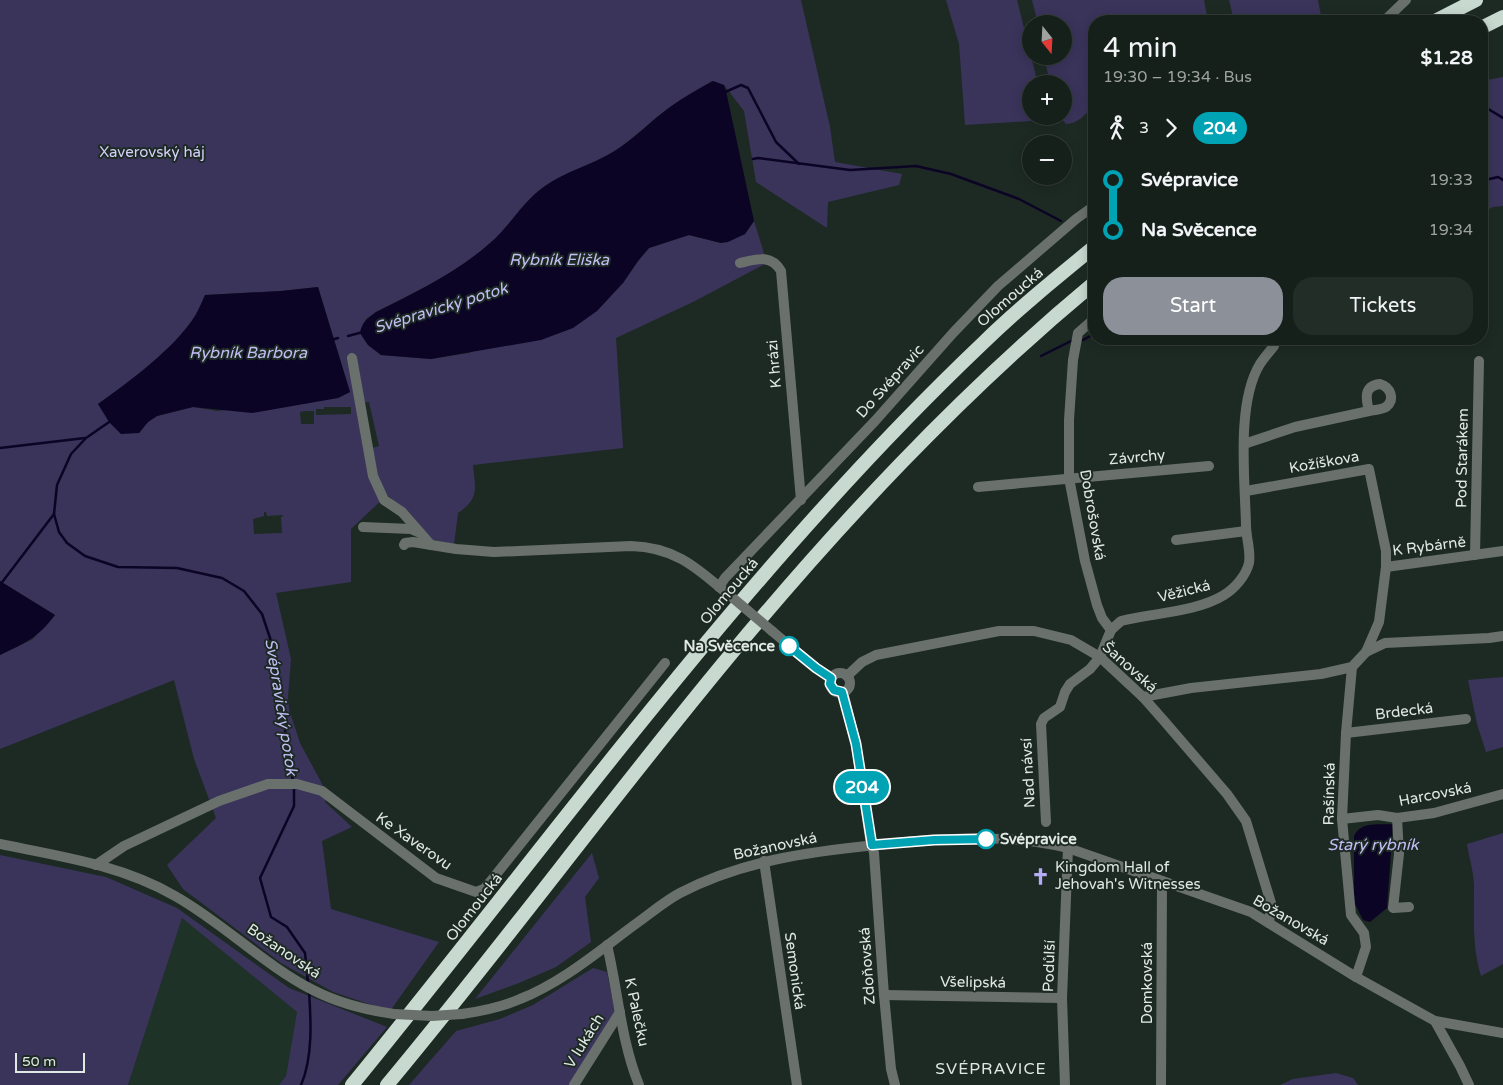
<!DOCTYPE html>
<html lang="en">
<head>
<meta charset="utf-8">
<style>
	body { margin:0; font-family:"Varela Round",sans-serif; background:#232d27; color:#f1f3f6; height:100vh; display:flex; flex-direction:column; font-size:19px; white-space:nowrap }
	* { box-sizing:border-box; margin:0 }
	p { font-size:16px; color:#9ea3a2 }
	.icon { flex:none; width:28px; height:28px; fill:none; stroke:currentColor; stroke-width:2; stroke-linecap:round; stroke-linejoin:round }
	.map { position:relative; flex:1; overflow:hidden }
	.sheet { position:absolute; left:1088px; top:15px; width:400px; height:330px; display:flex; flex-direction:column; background:#16201a; border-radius:20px; box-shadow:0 2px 12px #0003,0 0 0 1px #353e39 }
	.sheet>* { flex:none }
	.badge { padding:0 10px; border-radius:16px; font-size:18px; line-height:32px }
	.needle { width:32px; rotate:162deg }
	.controls { position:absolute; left:1022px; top:15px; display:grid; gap:10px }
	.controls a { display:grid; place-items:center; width:50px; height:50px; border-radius:50%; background:#16201a; box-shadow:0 2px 12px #0003,0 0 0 1px #353e39; font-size:25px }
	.scale { position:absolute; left:15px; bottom:12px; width:70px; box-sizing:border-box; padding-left:5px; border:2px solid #e0e8e3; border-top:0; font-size:14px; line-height:18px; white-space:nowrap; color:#e0e8e3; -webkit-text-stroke:4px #1d2a23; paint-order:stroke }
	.map>.badge { position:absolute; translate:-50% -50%; box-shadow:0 0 0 2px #fff }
	.legs { display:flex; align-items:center; gap:8px; height:55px; padding:0 15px; font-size:16px }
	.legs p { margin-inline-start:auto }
	.summary { display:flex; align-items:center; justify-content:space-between; height:85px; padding:0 15px }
	h1 { font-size:28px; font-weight:600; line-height:38px }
	.cta { display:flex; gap:10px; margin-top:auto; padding:10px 15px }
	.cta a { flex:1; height:58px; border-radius:20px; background:#8c9099; color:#fff; font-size:20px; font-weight:600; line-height:58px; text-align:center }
	.cta a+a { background:#232d27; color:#f1f3f6 }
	ul { padding:0 15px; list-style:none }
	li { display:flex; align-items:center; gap:18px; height:50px; font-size:19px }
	li i { display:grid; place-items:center; width:8px; height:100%; margin:0 6px; background:currentColor }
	li i::after { content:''; width:12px; height:12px; margin:-6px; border:4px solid; border-radius:50%; background:#16201a }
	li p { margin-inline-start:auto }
	li:first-child i { background:linear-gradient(#0000 50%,currentColor 0) }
	li:last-child i { background:linear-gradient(currentColor 50%,#0000 0) }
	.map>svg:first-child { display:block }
	.built { fill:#1e3227 }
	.green { fill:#3a345b; fill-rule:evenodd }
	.water { fill:#0c0425 }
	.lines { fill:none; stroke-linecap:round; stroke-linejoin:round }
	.stream { stroke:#0c0425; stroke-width:2.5 }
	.minor { stroke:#6a716d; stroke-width:10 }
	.highway { stroke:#c8d9cf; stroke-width:14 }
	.minor-bridge { stroke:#6a716d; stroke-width:10 }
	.line-1-casing { stroke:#fff; stroke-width:11 }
	.line-1 { stroke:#00a3b4; stroke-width:8 }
	.stop-1-dot { fill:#fff; stroke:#00a3b4; stroke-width:2.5 }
	.labels { text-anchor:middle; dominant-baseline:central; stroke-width:4; stroke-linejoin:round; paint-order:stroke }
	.park-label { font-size:15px; fill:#d4d0fb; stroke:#1d2a23 }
	.street-label { font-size:15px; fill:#e0e8e3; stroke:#1d2a23 }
	.stop-label { font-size:15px; font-weight:bold; fill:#e0e8e3; stroke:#1d2a23; text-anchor:end }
	.poi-label { font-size:15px; fill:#e0e8e3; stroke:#1d2a23; text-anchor:start }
	.water-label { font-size:16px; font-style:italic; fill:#c2bdf5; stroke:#1d2a23 }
	.neighbourhood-label { font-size:16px; letter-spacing:1px; fill:#e0e8e3; stroke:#1d2a23 }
</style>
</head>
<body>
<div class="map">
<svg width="1503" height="1085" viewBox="0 0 1503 1085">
	<rect width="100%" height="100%" fill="#1d2a23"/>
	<polygon class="built" points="182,918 297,1012 286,1076 279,1085 128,1085"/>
	<g class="green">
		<path d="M0,0h801l29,127 5,35 67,12 -3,11 -71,17 -1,26 -71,-46 -12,-71 -20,-26 -12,-4c-14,9 -28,17 -42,26 -20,14 -36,32 -57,45 -22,13 -47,20 -68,34 -22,16 -35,40 -55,58 -34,29 -74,48 -114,68l-10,7 -6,14 8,12 13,10 50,4 25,-4 13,-2 154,-70 15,-22 11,-13 40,-13 32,8 24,-9 9,-13 13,42 -74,39 -77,36 7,110 -150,17c2,23 7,33 -15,48l-4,31 -21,-4 -26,-28 -20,-17 -36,34v53l-75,11 15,66 -3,38 1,12 11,34 28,52 -3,7 27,25 -30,14 9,68 108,33 -49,69 -57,-19 -52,-29 -98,-74 -16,-24 49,-47 -22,-59 -20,-79 -174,69v-94l33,-16 22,-24 -55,-34zM318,287l32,105 -12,6 -121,13 -24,-4 -36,9 -9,6 -9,11 -41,-29c31,-22 77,-56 97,-88 4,-7 7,-14 10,-21l76,-4zM369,402l10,44 -10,3 -8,-46zM324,407h27v7l-35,1v-6h8zM305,411h9v13h-13l-1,-12zM264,512h2l1,4 16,-1v1l-2,1 1,16 -28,1 -1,-15 11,-3z"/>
		<polygon points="946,0 1017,0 1038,84 1031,84 1031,116 1046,116 1047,120 965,125 959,44"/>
		<path d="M1032,0h172l4,21h-114v85c-8,7 -16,18 -28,18l-7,-8h5v-32h-14l-6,-28h20v-32h-26z"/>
		<polygon points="1229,0 1318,0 1322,21 1234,21"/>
		<polygon points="1503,77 1503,206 1493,207 1481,213 1481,81"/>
		<polygon points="1503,677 1503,747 1486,752 1477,724 1468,680"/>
		<path d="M1503,833v131l-22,12c-9,-28 -7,-60 -7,-89 0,-14 -5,-29 -7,-43z"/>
		<polygon points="592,853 599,878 585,897 591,942 556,967 519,983 475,999"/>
		<polygon points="0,855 106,877 177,908 289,988 387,1027 338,1085 279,1085 286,1076 297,1012 182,918 128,1085 0,1085"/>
		<polygon points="593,968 607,972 615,1013 569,1085 409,1085 456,1031 500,1019 533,1005"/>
		<polygon points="1336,1073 1353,1078 1358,1085 1280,1085 1293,1079"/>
	</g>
	<g class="water">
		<path d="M713,81l11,4 2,6 28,130 -9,13 -17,8 -7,1 -32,-8 -40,13 -11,13 -15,22 -26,28 -24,17 -32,12 -110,19 -50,-4 -13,-10 -8,-12c2,-11 7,-14 16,-21 40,-20 80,-39 114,-69 20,-17 33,-42 55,-57 21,-15 47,-21 68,-34 21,-13 38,-31 57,-45 14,-10 28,-18 43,-26z"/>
		<path d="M318,287l32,105 -12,6 -86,15 -59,-6 -36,9 -9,6 -9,11 -18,1 -12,-12 -11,-18c31,-22 77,-56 97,-88 4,-7 7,-14 10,-21l76,-4z"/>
		<path d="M0,581l55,34c-17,23 -30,28 -55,40z"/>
		<path d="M1393,824l-6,84 -17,14 -7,-2 -9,-18v-66c7,-15 24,-11 39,-12z"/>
	</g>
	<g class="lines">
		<g class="stream">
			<polyline points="723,93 741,85 748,88 776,142 799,164"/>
			<polyline points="1481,106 1485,107 1503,118"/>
			<polyline points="753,159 758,158 850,170 916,166 951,174 1019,199 1061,221"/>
			<polyline points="1481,181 1498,177 1503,180"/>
			<polyline points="348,336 363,332"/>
			<polyline points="331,340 338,338"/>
			<polyline points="1083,340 1094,334"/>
			<polyline points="1041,356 1073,340"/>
			<polyline points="112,420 86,438 71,454 57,485 54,514 59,532 67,543 85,556 118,567 177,568 222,578 244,591 262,614 272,644 293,782"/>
			<polyline points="0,448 85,438"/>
			<polyline points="0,585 54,514"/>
			<polyline points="294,787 294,806 260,878 271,917 287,927 305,953 308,983"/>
			<path d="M301,1085c12,-27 10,-65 8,-94"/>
		</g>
		<g class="minor">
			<polyline points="1384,21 1406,0"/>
			<path d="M740,263c17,-4 31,-9 41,8l20,229"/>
			<polyline points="352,358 373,476 384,500 402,512 431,545"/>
			<path d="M1380,384c10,3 16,15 6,23 -5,3 -12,3 -17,4 -3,-12 -6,-25 11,-27z"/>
			<polyline points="1244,444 1295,427 1369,411"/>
			<polyline points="978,487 1209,466"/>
			<polyline points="1246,491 1369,469 1386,551 1386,567 1379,622 1366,652"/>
			<polyline points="363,527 411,529 420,533"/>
			<polyline points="1176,540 1246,531"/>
			<path d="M404,545l1,-2 8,-1 43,7 38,3 137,-6c41,1 63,19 93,45"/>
			<polyline points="1475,555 1479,361"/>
			<polyline points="1386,567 1503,551"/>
			<polyline points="719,587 725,578 875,421 953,333 998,286 1076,219 1094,206"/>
			<path d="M1111,630l10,-9c31,-8 76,-9 103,-26 10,-6 22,-19 25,-32 2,-12 -3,-25 -3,-38 -1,-45 -10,-122 14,-161 4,-6 9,-12 14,-18"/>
			<polyline points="772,631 816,668 831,677"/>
			<polyline points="1352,667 1346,733 1342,819 1351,915 1364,933 1366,947 1356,977"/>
			<circle cx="840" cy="683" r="10"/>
			<polyline points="847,676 862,662 876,655 999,631 1034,631 1071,640 1100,657 1143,697 1165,722 1227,794 1246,821 1271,903 1269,923"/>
			<polyline points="843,692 856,744 870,838 874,853 884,995 891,1069 895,1085"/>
			<polyline points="1143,697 1191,688 1321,674 1352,667 1366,652 1385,643 1489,638 1503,636"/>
			<polyline points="1346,733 1466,719"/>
			<polyline points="1397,818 1399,854 1393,908 1409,907"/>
			<polyline points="1342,819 1378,815 1397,818 1434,813 1503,794"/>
			<polyline points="1046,822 1041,724 1044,718 1060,707 1065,692 1070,684 1090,669 1100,657 1111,630 1102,618 1097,605 1085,561 1069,478 1069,420 1073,360 1078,333 1094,319"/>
			<path d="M0,844c59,12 122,21 175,52 48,27 89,69 138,94 25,13 53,20 81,24"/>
			<polyline points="764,861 797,1085"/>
			<polyline points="96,865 124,846 219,801 268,784 297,784 322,791 436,878 476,892 484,889 490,882 665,663"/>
			<path d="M607,945c11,46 14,96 32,140"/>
			<polyline points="884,995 1062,998"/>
			<path d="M462,1014c20,-3 40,-7 58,-15 43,-17 80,-49 117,-76 14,-10 28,-22 43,-30 67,-35 142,-43 216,-50 57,-5 116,-9 172,5l183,64 105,65 79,44 68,12"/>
			<polyline points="1435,1021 1460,1066 1469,1085"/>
			<polyline points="574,1085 620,1012"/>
			<polyline points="1065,1085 1062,998 1068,848"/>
			<polyline points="1161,1085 1162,881"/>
		</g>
		<g class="highway">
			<polyline points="1435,21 1476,0"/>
			<polyline points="1481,28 1503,17"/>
			<path d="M352,1085c205,-251 395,-518 631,-742 35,-34 73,-65 111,-96"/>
			<path d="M387,1085c116,-139 223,-285 339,-425 112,-135 232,-264 368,-377"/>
		</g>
		<g class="minor-bridge">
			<polyline points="727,593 772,631"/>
			<polyline points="394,1014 432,1016 462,1014"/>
		</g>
	</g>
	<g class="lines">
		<defs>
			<polyline id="line-1" points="789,646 816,668 831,678 830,684 834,690 842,692 856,744 872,845 934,840 986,839"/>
		</defs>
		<use href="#line-1" class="line-1-casing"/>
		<use href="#line-1" class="line-1"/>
	</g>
	<defs>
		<symbol id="church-bare" viewBox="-9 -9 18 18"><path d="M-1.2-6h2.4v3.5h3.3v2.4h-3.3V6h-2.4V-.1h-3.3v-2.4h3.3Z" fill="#b5acf8" stroke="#1d2a23" stroke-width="2.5" paint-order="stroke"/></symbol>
	</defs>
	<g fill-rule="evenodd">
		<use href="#church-bare" x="1028" y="864" width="25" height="25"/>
	</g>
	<g class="stop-1-dot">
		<circle cx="789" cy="646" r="9"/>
		<circle cx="986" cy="839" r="9"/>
	</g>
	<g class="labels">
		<g class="park-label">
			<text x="152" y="152">Xaverovský háj</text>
		</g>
		<g class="street-label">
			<text transform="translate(1010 297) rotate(-41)">Olomoucká</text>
			<text transform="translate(774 364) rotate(-95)">K hrázi</text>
			<text transform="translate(890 381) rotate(-48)">Do Svépravic</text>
			<text transform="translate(1137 457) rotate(-5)">Závrchy</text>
			<text transform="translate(1462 458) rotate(-89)">Pod Starákem</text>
			<text transform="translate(1324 462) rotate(-10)">Kožíškova</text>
			<text transform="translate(1093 515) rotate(80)">Dobrošovská</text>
			<text transform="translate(1429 546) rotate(-7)">K Rybárně</text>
			<text transform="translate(729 591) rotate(-50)">Olomoucká</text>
			<text transform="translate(1184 591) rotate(-14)">Věžická</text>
			<text transform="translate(1130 667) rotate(42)">Šanovská</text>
			<text transform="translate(1404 711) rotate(-7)">Brdecká</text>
			<text transform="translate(1028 773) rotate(-93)">Nad návsí</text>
			<text transform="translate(1329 794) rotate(-89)">Rašínská</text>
			<text transform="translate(1435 794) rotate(-11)">Harcovská</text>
			<text transform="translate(414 841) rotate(35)">Ke Xaverovu</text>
			<text transform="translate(775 846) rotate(-12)">Božanovská</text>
			<text transform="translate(474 907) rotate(-52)">Olomoucká</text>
			<text transform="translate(1291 920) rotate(30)">Božanovská</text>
			<text transform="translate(284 951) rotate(34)">Božanovská</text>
			<text transform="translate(867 966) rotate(-94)">Zdoňovská</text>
			<text transform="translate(1049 966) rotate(-88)">Podůlší</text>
			<text transform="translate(795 971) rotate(82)">Semonická</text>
			<text transform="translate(973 982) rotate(1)">Všelipská</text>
			<text transform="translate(1147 983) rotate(-90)">Domkovská</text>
			<text transform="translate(637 1012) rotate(78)">K Palečku</text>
			<text transform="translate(584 1041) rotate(-58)">V lukách</text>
		</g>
		<g class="stop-label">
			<text x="775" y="646">Na Svěcence</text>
			<text x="1000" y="839" text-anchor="start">Svépravice</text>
		</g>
		<g class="poi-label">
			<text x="1055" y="867">Kingdom Hall of<tspan x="1055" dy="17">Jehovah's Witnesses</tspan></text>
		</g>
		<g class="water-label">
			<text x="559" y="260">Rybník Eliška</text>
			<text transform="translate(441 308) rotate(-17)">Svépravický potok</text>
			<text x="248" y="353">Rybník Barbora</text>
			<text transform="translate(281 707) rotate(81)">Svépravický potok</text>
			<text x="1373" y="845">Starý rybník</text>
		</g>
		<g class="neighbourhood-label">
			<text x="991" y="1069">SVÉPRAVICE</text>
		</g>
	</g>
</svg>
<div class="controls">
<a><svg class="needle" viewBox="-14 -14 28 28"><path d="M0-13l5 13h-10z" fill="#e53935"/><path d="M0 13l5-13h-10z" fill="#9ea3a2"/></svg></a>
<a>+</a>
<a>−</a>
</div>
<div class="scale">50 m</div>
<b class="badge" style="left:862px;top:787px;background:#00a3b4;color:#fff">204</b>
<section class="sheet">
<div class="summary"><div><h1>4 min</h1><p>19:30 – 19:34 · Bus</p></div><b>$1.28</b></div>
<div class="legs"><svg class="icon" aria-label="walk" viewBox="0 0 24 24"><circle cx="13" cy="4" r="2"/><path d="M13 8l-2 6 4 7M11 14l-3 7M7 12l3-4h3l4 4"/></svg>3<svg class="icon" aria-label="forward" viewBox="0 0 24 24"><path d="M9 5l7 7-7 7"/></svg><b class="badge" style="background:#00a3b4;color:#fff">204</b></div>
<ul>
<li><i style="color:#00a3b4"></i><b>Svépravice</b><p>19:33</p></li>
<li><i style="color:#00a3b4"></i><b>Na Svěcence</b><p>19:34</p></li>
</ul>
<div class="cta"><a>Start</a><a>Tickets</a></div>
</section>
</div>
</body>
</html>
